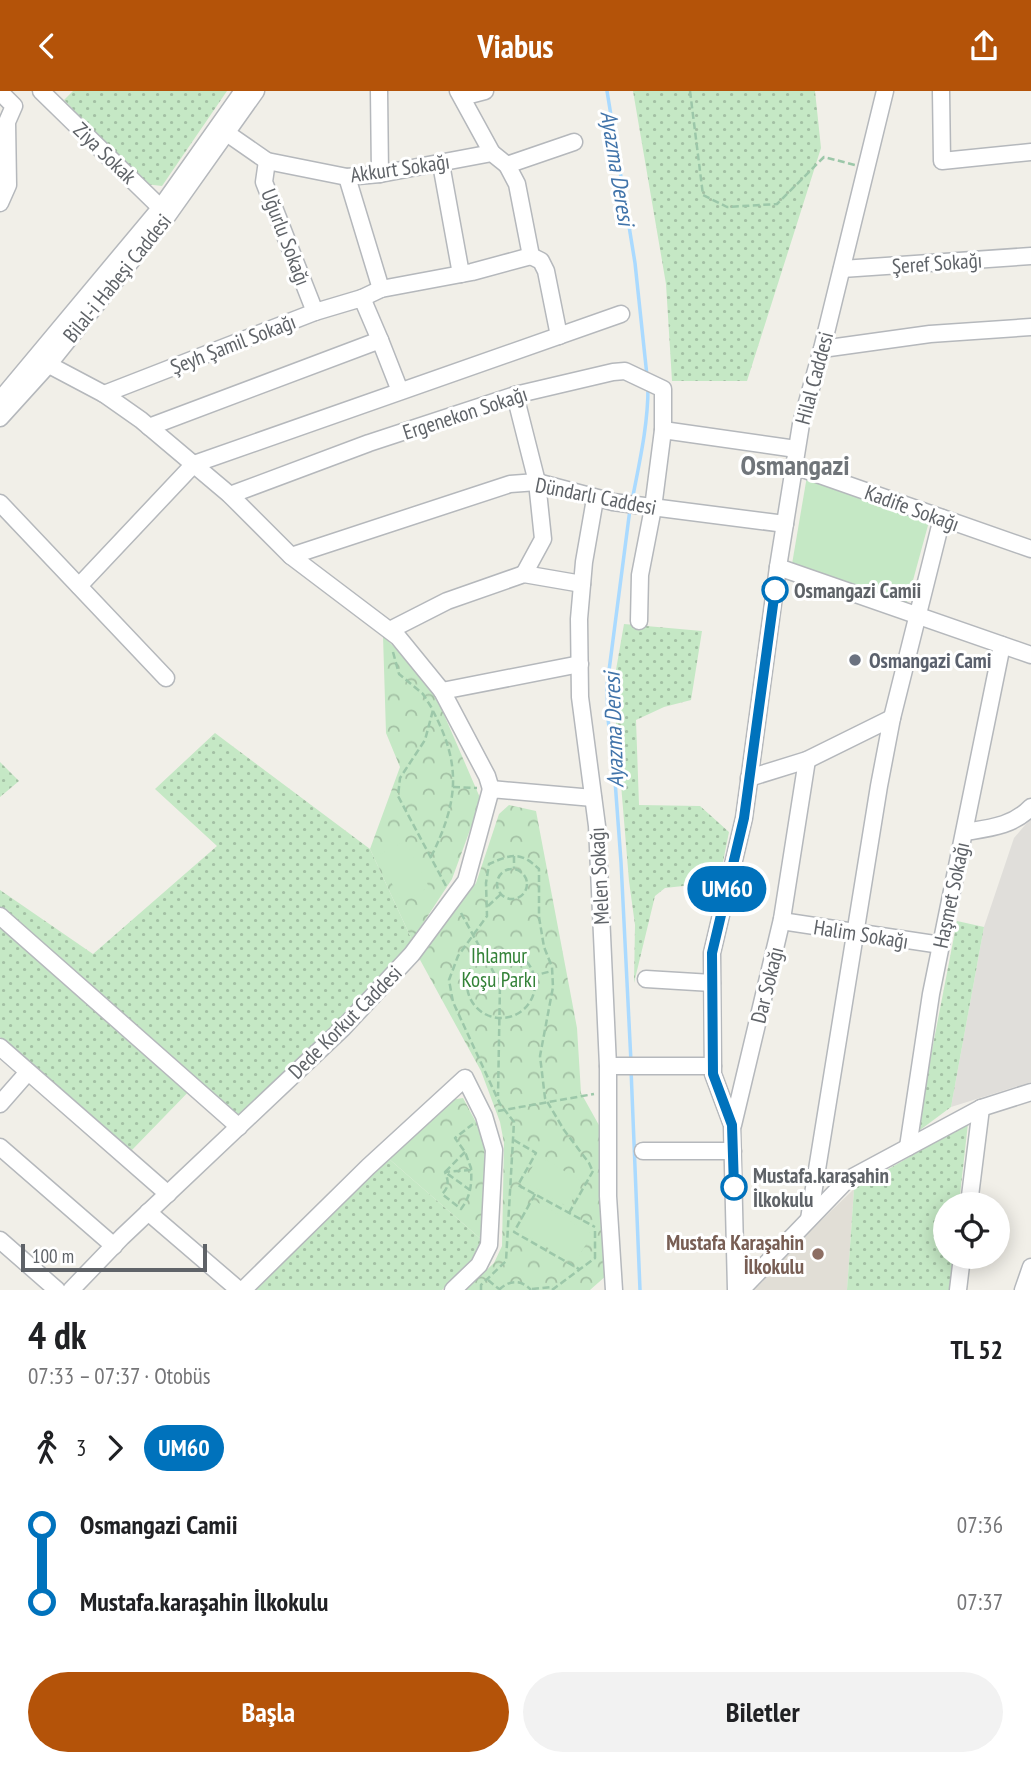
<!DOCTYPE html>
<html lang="tr">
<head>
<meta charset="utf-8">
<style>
	body { margin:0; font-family:"PT Sans Narrow",sans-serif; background:#f2f2f2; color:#202124; height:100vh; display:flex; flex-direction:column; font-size:26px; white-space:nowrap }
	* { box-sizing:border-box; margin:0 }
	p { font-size:23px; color:#757577 }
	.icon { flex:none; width:38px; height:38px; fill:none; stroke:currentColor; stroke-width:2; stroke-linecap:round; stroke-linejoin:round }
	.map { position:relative; height:1199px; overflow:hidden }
	.side { display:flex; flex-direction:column; background:#fff; flex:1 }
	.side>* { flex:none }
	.badge { padding:0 14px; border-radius:23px; font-size:24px; line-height:46px }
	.tools { position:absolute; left:933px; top:1101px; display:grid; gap:14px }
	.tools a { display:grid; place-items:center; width:77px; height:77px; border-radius:50%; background:#fff; box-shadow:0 4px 18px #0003; font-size:35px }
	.scale { position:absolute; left:21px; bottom:18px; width:186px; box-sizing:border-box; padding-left:7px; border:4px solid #5f6368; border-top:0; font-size:19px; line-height:24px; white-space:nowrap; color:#5f6368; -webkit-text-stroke:5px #fff; paint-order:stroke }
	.map>.badge { position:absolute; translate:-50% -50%; box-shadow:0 0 0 4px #fff }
	.legs { display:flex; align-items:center; gap:10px; height:77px; padding:0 28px; font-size:23px }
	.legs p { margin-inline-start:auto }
	.head { display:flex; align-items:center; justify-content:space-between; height:119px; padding:0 28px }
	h1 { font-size:38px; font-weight:700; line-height:52px }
	.primary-button { display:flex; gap:14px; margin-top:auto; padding:14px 28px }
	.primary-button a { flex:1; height:80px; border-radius:42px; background:#b45309; color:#fff; font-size:28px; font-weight:700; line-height:80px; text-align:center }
	.primary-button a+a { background:#f2f2f2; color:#202124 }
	ul { padding:0 28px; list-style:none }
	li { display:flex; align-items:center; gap:24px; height:77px; font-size:26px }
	li i { display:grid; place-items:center; width:10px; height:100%; margin:0 9px; background:currentColor }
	li i::after { content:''; width:18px; height:18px; margin:-9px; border:5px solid; border-radius:50%; background:#fff }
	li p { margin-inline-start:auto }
	li:first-child i { background:linear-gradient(#0000 50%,currentColor 0) }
	li:last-child i { background:linear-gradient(currentColor 50%,#0000 0) }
	header { display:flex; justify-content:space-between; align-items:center; height:91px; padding:0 28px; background:#b45309; color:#fff; font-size:32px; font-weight:700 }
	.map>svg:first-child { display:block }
	.industrial { fill:#e0deda }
	.education { fill:#e1ded6 }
	.grass { fill:url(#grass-dots) }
	.park { fill:url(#park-crowns) }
	.pitch { fill:#c5e8c5 }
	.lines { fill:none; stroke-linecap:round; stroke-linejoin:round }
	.stream { stroke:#aadaff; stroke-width:3.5 }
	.minor-casing { stroke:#b5b8bc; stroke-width:19 }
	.path { stroke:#9cc7a9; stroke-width:2.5; stroke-dasharray:7 3.5; stroke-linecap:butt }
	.minor { stroke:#fff; stroke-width:16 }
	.line-1-casing { stroke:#fff; stroke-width:16 }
	.line-1 { stroke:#0072bc; stroke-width:10 }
	.stop-1-dot { fill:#fff; stroke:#0072bc; stroke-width:3.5 }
	.worship-dot { fill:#6b7280; stroke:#fff; stroke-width:2.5 }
	.education-dot { fill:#8d6e63; stroke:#fff; stroke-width:2.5 }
	.labels { text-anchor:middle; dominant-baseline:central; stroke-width:6; stroke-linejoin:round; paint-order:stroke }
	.street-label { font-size:21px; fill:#5f6368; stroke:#fff }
	.stop-label { font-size:21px; font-weight:bold; fill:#5f6368; stroke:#fff; text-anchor:start }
	.worship-label { font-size:21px; font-weight:bold; fill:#5b616d; stroke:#fff; text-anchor:start }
	.park-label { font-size:21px; fill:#348238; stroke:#fff }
	.education-label { font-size:21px; font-weight:bold; fill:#785e54; stroke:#fff; text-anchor:end }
	.water-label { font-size:23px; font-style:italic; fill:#4174aa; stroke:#fff }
	.district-label { font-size:28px; font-weight:bold; fill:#70757a; stroke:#fff }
</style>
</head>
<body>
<header><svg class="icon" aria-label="back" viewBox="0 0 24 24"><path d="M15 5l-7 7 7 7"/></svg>Viabus<svg class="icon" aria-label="share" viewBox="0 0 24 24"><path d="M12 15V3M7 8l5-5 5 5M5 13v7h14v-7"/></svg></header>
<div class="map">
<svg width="1031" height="1199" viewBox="0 0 1031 1199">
	<defs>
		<pattern id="grass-dots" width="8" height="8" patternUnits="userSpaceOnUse" patternTransform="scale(1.75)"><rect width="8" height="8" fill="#c5e8c5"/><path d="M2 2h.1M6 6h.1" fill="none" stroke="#a3c0a4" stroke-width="1.8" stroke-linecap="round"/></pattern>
		<pattern id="park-crowns" width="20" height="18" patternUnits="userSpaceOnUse" patternTransform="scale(1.75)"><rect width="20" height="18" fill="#c5e8c5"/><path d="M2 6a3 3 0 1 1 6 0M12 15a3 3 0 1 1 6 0" fill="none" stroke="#a3c0a4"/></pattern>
	</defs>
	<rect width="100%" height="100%" fill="#f1efe8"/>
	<polygon class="industrial" points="1031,727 1031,991 951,1016 984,836 1014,747"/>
	<polygon class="education" points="854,1098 847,1199 752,1199 769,1179"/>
	<g class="grass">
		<polygon points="73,0 227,0 162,95 145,93 64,9"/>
		<polygon points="633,0 815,0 821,57 747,290 672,290 666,193"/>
		<polygon points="624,533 702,540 691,609 664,616 636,629 639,714 700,715 729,741 719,791 665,797 655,805 634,892 635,834 629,790 613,596"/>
		<polygon points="215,642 370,758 412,849 386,883 237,1026 196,993 131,1060 0,946 0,799 93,863 217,755 155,698"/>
		<polygon points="0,671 19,690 0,706"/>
		<polygon points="957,830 984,836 951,1016 916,1042"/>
		<polygon points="968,1032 959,1113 945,1113 945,1166 953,1166 949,1199 847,1199 854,1098"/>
		<polygon points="388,1067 482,1149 476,1167 442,1199 250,1199"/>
	</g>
	<g class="park">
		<polygon points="383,545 419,580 439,612 481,709 452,788 412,849 370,758 400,676 386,642"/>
		<polygon points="509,714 536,720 577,937 581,1002 600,1036 607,1184 590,1199 465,1199 494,1172 502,1155 504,1052 500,1031 481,980 419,867 476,792 499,723"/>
		<polygon points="463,1007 485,1048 482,1149 388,1067 450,1009"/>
	</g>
	<g class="pitch">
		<polygon points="807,385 930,427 906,515 791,479"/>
		<polygon points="405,750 429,796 402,811 377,765"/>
		<polygon points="539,1065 583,1091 568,1116 524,1090"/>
		<polygon points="535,1110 592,1143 575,1172 518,1140"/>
	</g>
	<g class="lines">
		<g class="stream">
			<polyline points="607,0 635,172 647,285"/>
			<path d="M632,410c7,-37 16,-75 16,-113"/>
			<polyline points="630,418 607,595 608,628 614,676 621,771 631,971"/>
			<polyline points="631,978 640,1199"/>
		</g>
		<defs>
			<g id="minor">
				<polyline points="41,0 167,123"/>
				<polyline points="379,0 380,83"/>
				<polyline points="458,0 492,62"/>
				<polyline points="941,0 942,70 1031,61"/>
				<polyline points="0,1 14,15 7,31 8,94 0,112"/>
				<polyline points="462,6 485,0"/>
				<polyline points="218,36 267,70 347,86 380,83 492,62 507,74 574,51"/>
				<polyline points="267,70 264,91 315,221"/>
				<polyline points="441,73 461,183"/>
				<polyline points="507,74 517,93 531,165"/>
				<polyline points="347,86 381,198"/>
				<polyline points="531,165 541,170 546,180 559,245"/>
				<polyline points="842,178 1031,165"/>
				<polyline points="362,207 381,198 472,181 531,165"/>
				<polyline points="822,258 930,243 1031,236"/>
				<polyline points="36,267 104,303 141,329 230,404 291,465 510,393 537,391 613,411 785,433"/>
				<polyline points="104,303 315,221 362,207 380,249"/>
				<polyline points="515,304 537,391 543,448 524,483"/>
				<polyline points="0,309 161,116 243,0"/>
				<polyline points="0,327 48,274 168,124 256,0"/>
				<polyline points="149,336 380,249 400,300"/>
				<polyline points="794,375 1031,458"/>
				<polyline points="230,404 369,352 515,304 613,281 625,280 663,298 663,339"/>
				<polyline points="595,408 584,471 579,528 580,606 597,735 608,975 608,1105 614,1199"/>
				<polyline points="0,412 166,587"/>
				<polyline points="291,465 398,546 442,600"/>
				<polyline points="778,476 1031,564"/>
				<polyline points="79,495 194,373 621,223"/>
				<polyline points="639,530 640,484 653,417 663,339 796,358"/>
				<polyline points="390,539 447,510 524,483 582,493"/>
				<polyline points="892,627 942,427"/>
				<polyline points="749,687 807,669 892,627 879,695 809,1128"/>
				<polyline points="491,698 487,685 442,600 580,573"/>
				<path d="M965,741c25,-4 48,-6 66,-25"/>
				<polyline points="0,825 239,1036"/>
				<polyline points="782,828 788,831 941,854"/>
				<polyline points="646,888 712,892"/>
				<polyline points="0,956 168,1103"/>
				<polyline points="608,975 713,975"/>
				<polyline points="0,1013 28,981"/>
				<polyline points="733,1034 782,828 807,669"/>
				<polyline points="0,1056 114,1155"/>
				<polyline points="908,1056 931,903 1002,554"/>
				<polyline points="643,1060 733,1060"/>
				<polyline points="969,1113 981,1017"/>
				<polyline points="148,1121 239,1199"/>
				<polyline points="0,1149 57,1199"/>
				<polyline points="71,1199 122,1146 343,937 412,863 466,790 491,698 593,707"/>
				<polyline points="243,1199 368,1076 465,987 484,1025 494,1059 489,1154 479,1174 453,1199"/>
				<polyline points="736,1199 732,1034 713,983 712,862 744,727 778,476 801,333 822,258 885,0"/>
				<polyline points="741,1199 847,1089 981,1017 1031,1001"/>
				<polyline points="958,1199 962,1166"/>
				<polyline points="1023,1199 1031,1176"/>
			</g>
		</defs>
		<use href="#minor" class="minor-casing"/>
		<g class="path">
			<polyline points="690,0 703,104 727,116 777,113 824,66 855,74"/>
			<polyline points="393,561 399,583 423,603 433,619 425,649 400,687 398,705 446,795"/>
			<polyline points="453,696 477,697"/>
			<polyline points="514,765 514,777"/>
			<path d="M431,766c27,-55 31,-91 2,-146"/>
			<circle cx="512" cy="793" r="15"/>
			<polyline points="488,815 501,803"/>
			<polyline points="461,822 500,893 498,1005"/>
			<circle cx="501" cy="893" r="34"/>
			<polyline points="501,893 552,880"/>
			<polyline points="498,1020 594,1003"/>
			<polyline points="514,1049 536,1062 518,1094 595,1136"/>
			<polyline points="465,1061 445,1081 470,1099"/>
			<path d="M471,1079l-26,2c4,10 4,15 -3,22l19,15c10,-13 11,-26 10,-41l-6,-16 -10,-14 18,-14"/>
			<polyline points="535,1103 514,1141 579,1178"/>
			<polyline points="569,1122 593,1080"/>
			<polyline points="488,1189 499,1198"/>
			<polyline points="532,1198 553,1196"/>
			<path d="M481,1199v-5l25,-24 8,-139 -14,-18 -47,-102 -4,-22 9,-24 29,-40 -1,-33 3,-19c23,-10 31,-13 50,5v48l5,30 8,20 1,20 -13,69 5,42 19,32 25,33 4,9"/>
			<path d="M499,1199c10,-10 22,-11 32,0"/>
			<polyline points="552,1199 595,1167 595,1137"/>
		</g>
		<use href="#minor" class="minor"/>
	</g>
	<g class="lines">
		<defs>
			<polyline id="line-1" points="734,1096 732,1034 713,983 712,862 744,727 775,499"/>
		</defs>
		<use href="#line-1" class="line-1-casing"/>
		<use href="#line-1" class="line-1"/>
	</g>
	<g class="stop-1-dot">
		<circle cx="775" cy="499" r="12"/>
		<circle cx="734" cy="1096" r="12"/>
	</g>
	<circle class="worship-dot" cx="855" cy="569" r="7"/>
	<circle class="education-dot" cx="818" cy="1163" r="7"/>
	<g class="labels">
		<g class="street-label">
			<text transform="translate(105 62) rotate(44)">Ziya Sokak</text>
			<text transform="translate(400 77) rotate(-8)">Akkurt Sokağı</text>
			<text transform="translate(286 146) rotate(69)">Uğurlu Sokağı</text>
			<text transform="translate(937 172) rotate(-4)">Şeref Sokağı</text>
			<text transform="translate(117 187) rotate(-51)">Bilal-i Habeşi Caddesi</text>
			<text transform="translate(233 253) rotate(-21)">Şeyh Şamil Sokağı</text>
			<text transform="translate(814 287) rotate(-75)">Hilal Caddesi</text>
			<text transform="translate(465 322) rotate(-18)">Ergenekon Sokağı</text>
			<text transform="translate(596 405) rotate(11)">Dündarlı Caddesi</text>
			<text transform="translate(912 417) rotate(20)">Kadife Sokağı</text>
			<text transform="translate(599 785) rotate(-93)">Melen Sokağı</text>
			<text transform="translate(951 804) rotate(-78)">Haşmet Sokağı</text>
			<text transform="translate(861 843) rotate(9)">Halim Sokağı</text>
			<text transform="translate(767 894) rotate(-76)">Dar Sokağı</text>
			<text transform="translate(345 931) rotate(-45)">Dede Korkut Caddesi</text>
		</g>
		<g class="stop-label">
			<text x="794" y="499">Osmangazi Camii</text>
			<text x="753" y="1084">Mustafa.karaşahin<tspan x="753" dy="24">İlkokulu</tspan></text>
		</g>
		<g class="worship-label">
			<text x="869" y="569">Osmangazi Cami</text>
		</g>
		<g class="park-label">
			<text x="499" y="864">Ihlamur<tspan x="499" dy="24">Koşu Parkı</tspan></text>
		</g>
		<g class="education-label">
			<text x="804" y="1151">Mustafa Karaşahin<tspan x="804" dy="24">İlkokulu</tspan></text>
		</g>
		<g class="water-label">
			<text transform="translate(618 77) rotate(81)">Ayazma Deresi</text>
			<text transform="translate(613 639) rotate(-92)">Ayazma Deresi</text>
		</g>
		<g class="district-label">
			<text x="795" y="373">Osmangazi</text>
		</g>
	</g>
</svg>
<div class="tools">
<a><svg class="icon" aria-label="locate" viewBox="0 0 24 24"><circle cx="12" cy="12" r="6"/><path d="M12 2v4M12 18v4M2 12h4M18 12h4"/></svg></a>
</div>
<div class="scale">100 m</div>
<b class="badge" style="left:727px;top:798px;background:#0072bc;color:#fff">UM60</b>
</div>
<section class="side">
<div class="head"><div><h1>4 dk</h1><p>07:33 – 07:37 · Otobüs</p></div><b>TL 52</b></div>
<div class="legs"><svg class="icon" aria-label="walk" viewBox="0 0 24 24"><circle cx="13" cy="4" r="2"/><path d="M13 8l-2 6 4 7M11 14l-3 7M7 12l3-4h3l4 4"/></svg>3<svg class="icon" aria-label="forward" viewBox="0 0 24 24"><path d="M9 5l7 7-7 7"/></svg><b class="badge" style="background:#0072bc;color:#fff">UM60</b></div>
<ul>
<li><i style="color:#0072bc"></i><b>Osmangazi Camii</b><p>07:36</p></li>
<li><i style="color:#0072bc"></i><b>Mustafa.karaşahin İlkokulu</b><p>07:37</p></li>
</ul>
<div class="primary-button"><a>Başla</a><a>Biletler</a></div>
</section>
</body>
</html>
